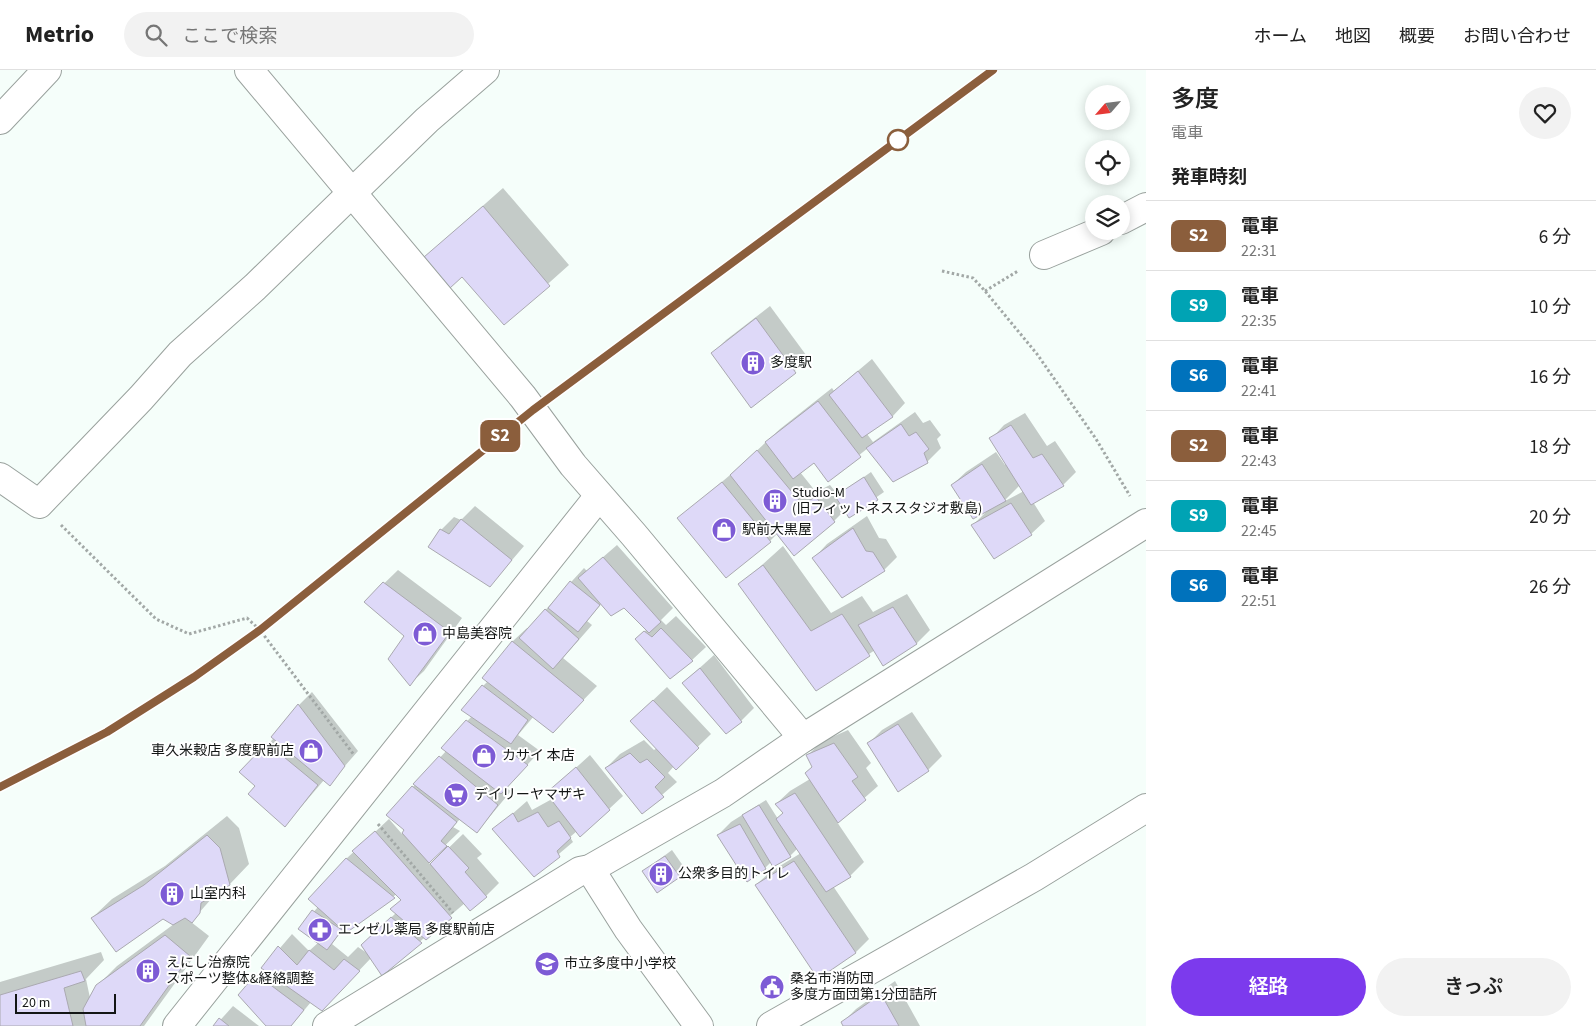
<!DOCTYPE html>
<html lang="ja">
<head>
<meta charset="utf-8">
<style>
	body { margin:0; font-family:"Source Sans 3","Noto Sans JP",sans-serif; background:#f2f2f2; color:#222; height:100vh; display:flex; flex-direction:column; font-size:19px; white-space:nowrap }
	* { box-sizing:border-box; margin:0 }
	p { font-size:16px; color:#767676 }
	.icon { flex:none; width:28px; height:28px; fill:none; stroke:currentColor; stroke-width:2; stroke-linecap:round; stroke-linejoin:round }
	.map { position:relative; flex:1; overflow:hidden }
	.side { display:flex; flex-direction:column; background:#fff; width:450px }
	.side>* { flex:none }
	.badge { padding:0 10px; border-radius:8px; font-size:18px; line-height:32px }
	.needle { width:32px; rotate:242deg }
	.controls { position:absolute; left:1085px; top:15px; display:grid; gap:10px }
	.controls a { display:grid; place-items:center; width:45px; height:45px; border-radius:50%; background:#fff; box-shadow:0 2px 12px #0003; font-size:25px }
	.scale { position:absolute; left:15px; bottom:12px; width:101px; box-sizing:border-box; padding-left:5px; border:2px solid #131615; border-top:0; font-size:14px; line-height:18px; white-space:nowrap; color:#131615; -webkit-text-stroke:4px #fff; paint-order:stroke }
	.map>.badge { position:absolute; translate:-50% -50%; box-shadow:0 0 0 2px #fff }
	h2 { padding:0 25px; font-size:19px; line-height:45px }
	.round { display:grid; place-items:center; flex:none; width:52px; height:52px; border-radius:26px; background:#f2f2f2 }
	.head { display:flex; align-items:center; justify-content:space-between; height:85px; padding:0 25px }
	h1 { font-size:24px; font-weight:600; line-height:38px }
	.action { display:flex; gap:10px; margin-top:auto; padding:10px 25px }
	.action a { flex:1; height:58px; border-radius:30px; background:#7c3aed; color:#fff; font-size:20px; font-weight:600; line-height:58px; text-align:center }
	.action a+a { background:#f2f2f2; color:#222 }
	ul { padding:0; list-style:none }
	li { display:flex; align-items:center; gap:15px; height:70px; padding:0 25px; border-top:1px solid #e0e0e0 }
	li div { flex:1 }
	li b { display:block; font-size:19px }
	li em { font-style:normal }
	li .badge { min-width:55px; font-weight:700; text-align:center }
	header { display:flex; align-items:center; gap:30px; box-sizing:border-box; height:70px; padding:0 25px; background:#fff; border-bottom:1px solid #e0e0e0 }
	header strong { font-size:24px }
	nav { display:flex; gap:28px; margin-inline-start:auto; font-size:18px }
	.search { width:350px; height:45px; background:#f2f2f2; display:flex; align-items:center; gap:12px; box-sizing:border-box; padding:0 18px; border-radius:28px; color:#767676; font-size:19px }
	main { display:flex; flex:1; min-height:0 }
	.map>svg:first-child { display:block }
	.shadow { fill:#0003; fill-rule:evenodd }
	.building { fill:#ded9f8; stroke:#aaa9b0 }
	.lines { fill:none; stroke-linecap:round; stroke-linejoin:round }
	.minor-casing { stroke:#99a19d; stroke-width:30 }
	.path { stroke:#a2a8a6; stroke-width:3; stroke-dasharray:2.5 2.5; stroke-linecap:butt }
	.minor { stroke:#fff; stroke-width:28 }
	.rail-casing { stroke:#7e8481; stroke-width:5.5 }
	.rail { stroke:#fff; stroke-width:4; stroke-dasharray:11; stroke-linecap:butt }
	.line-casing { stroke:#fff; stroke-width:11 }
	.line { stroke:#8b5e3c; stroke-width:8 }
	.stop-dot { fill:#fff; stroke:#8b5e3c; stroke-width:2.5 }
	.labels { text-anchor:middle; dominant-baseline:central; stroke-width:4; stroke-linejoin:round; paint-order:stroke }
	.poi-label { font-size:14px; fill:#131615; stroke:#fff; text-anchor:start }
</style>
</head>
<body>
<header>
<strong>Metrio</strong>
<div class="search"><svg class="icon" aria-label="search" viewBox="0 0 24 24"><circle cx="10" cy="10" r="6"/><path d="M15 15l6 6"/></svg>ここで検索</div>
<nav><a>ホーム</a><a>地図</a><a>概要</a><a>お問い合わせ</a></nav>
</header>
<main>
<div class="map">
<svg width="1146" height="956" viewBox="0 0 1146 956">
	<rect width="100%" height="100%" fill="#f5fefa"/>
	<g class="shadow">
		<polygon points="503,118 569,195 504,253 463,205 425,187"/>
		<polygon points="770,236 809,289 751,337 712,284 726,270"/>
		<polygon points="872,289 905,333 892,347 867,364 873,372 915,342 923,353 930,350 941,365 937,369 941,378 927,392 868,378 828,410 814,391 800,402 816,422 830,415 838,425 871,402 884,422 849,446 845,440 834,451 778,463 770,471 679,448 736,400 780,359 832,318 834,321"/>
		<path d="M1025,343l22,33 8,-5 21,31 -13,13 -30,17 12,19 -14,13 -37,23 -21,-32 14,-14 -35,-26 14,-13 30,-20 9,13 2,-1 -16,-25 13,-14zM1020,415l4,6 -19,10h-1z"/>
		<polygon points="475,436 524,476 490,516 441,460 454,447 461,450"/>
		<polygon points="867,446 879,468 886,469 897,487 884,500 814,488 827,474"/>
		<path d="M617,475l56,63 -12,12 5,5 10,-9 30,31 -14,13 -55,-21 10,-10 -22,-23 -23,-3 -15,18 5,4 -29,33 34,28 -31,32 -32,-2 -16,19 22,16 -34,37 5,3 -34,41 -17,-13 -7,8 7,4 -32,31 3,3 32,-31 19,20 -5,4 22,25 -13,13 -21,7 -83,71 -11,-16 -36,38 -24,6 -20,24h-23l-28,-31 52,-61 17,17 10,-9 -20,-14 19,-21 28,-48 43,-40 13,15 4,-4 -18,-16 59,-64 -4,-3 29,-31 11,-30 5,-5 -4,-4 29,-36 14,-13 1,1 56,-61 3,3zM397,824l5,5 -10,10 4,4 -20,19 -9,21 -9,-6 -10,10 -16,-13 11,-15z"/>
		<polygon points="783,476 831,543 862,526 873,542 907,524 930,560 916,574 875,580 817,619 740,515"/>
		<polygon points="398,500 462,548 424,601 410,614 406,566 365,532"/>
		<polygon points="714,585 754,638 741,651 683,613"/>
		<polygon points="667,617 711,664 676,698 674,696 668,703 677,712 642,742 606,698 620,684 644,670 654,680 657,678 631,651"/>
		<polygon points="312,622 358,681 329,714 324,710 285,756 257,716 241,702 274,668 299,635"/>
		<polygon points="912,642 942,686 928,700 899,720 869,673 882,660"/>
		<polygon points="848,660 871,693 866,698 878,716 837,752 864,792 850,806 833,816 869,869 855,883 756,815 770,802 801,783 798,778 790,786 771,792 765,798 718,765 731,752 766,730 778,749 784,743 776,734 790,721 810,709 813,696 808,685 821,672"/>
		<polygon points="590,685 623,726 609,739 577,761 570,767 573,772 534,805 494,760 527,731 532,740 552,729 548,723"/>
		<polygon points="227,746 239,758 249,794 230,814 219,820 191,852 209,866 144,956 0,956 0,912 101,882 104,890 86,909 90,928 97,916 117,896 174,854 163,848 92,848 112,829 165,796"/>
		<polygon points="672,780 686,800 658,821 644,801"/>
		<polygon points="895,911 920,956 845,956 843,952 856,939"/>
		<polygon points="233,936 259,956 215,956"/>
	</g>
	<g class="building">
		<polygon points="483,136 550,216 504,255 462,207 450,218 424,187"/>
		<polygon points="756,248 796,303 751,338 711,283"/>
		<polygon points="858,301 893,347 862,368 829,325"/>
		<polygon points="818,331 861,387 828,412 814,393 793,409 765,372"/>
		<polygon points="901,354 909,366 916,362 929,379 924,383 928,393 893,412 866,378"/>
		<polygon points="1011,355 1033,388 1042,384 1064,416 1031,435 989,368"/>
		<polygon points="757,380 802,434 816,427 835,452 794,486 730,405"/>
		<polygon points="982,394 1006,431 973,449 951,415"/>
		<polygon points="864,407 878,430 849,448 835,426"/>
		<polygon points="722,412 771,472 726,508 677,448"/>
		<polygon points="1011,433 1032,465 994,489 971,455"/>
		<polygon points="461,449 512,490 490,517 428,477 440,459 449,464"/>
		<polygon points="853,458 866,481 873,482 885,501 842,528 812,488"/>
		<polygon points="603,487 661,552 649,563 624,538 611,546 578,508"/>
		<polygon points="763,495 811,561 842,544 870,586 816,621 738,514"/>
		<polygon points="570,511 600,535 578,562 548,538"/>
		<polygon points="383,512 450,562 410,616 388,589 404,566 364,532"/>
		<polygon points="893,537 917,574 883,596 858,555"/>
		<polygon points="545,539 579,569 553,599 519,568"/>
		<polygon points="661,558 693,591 670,609 635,569 644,561 652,567"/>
		<polygon points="512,571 584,630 553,663 482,608"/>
		<polygon points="700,598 742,652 726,664 682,613"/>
		<polygon points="482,615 528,650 511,674 461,640"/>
		<polygon points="653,630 699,678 676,700 630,651"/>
		<polygon points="298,634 345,696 330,716 271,667"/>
		<polygon points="466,650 528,695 501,724 441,678"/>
		<polygon points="898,654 929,701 898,722 867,673"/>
		<polygon points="267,673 318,715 285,757 248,724 255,716 239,702"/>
		<polygon points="834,673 858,707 852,711 866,730 838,753 805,703 812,697 806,685"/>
		<polygon points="630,683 640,693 647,689 665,707 655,717 664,727 642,744 605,698"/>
		<polygon points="439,686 498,735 477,763 413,714"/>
		<polygon points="576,697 610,740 580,767 546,723"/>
		<polygon points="412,716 457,752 441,771 447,776 429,793 402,763 404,760 386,745"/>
		<polygon points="795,723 851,807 826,822 776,749 783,743 775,734"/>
		<polygon points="759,735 791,787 773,797 742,745"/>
		<polygon points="538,742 548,757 559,751 571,768 557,781 560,787 534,807 492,759 513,743 518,752"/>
		<polygon points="740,754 766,799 747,812 717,765"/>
		<polygon points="375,761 452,848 426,870 390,839 401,830 352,781"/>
		<polygon points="207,765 220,778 230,815 201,833 200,843 192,853 185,848 173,855 163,849 116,882 91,848 144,815"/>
		<polygon points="448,776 469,798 465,802 487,827 470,841 430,794"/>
		<polygon points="665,786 680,807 657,823 642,801"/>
		<polygon points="346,788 395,828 346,863 308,829"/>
		<polygon points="794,791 856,883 818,909 755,815"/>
		<polygon points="312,840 342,860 327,880 298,859"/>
		<polygon points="391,847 422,873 382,906 361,875"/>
		<polygon points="165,865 190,886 140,956 86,956 83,939 96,915"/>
		<polygon points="278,876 297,895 309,880 334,900 344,889 360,901 322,941 261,898"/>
		<polygon points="81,901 85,911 64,918 73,956 0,956 0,925"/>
		<polygon points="256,904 304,940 291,956 266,956 238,925"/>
		<polygon points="881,924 899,956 843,956 841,952"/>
		<polygon points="219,948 229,956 213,956"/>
	</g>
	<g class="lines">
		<defs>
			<g id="minor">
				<polyline points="249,0 523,327 573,395 634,465 803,668"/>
				<polyline points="0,50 47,0"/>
				<polyline points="1121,150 1146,137"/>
				<polyline points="1044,185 1101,161"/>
				<polyline points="0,407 39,434 141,328 180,284 255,217 427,50 485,0"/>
				<polyline points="590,799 628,859 699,956"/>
				<polyline points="177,956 599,426"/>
				<polyline points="327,956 580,801 590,799 723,723 803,668 1146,453"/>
				<polyline points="771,956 1034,807 1146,738"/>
			</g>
		</defs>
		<use href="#minor" class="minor-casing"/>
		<g class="path">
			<polyline points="942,201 973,208 985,221 1037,284 1096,369 1130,426"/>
			<polyline points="985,221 1018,201"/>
			<polyline points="61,455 156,549 189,564 247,548 260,560 354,685"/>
			<polyline points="378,754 453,843"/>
		</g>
		<use href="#minor" class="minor"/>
		<defs>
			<polyline id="rail" points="0,717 107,662 194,607 260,560 533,340 993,0"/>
		</defs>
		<use href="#rail" class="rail-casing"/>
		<use href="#rail" class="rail"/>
	</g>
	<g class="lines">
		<defs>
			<polyline id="line" points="0,717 107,662 194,607 260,560 533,340 993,0"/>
		</defs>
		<use href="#line" class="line-casing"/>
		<use href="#line" class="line"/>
	</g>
	<defs>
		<symbol id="building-disc" viewBox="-11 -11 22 22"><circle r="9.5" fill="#7d5bd5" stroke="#fff"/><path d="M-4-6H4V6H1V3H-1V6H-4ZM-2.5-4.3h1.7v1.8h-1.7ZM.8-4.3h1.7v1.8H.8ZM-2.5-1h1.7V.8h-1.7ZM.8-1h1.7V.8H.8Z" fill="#fff"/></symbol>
		<symbol id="shop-disc" viewBox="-11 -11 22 22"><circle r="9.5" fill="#7d5bd5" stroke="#fff"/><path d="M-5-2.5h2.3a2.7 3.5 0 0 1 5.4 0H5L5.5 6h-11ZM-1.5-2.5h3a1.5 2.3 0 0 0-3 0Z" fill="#fff"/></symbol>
		<symbol id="supermarket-disc" viewBox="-11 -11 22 22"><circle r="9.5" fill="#7d5bd5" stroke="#fff"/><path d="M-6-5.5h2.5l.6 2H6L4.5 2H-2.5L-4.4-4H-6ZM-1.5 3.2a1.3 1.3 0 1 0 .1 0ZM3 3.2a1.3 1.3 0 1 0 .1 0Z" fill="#fff"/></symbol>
		<symbol id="pharmacy-disc" viewBox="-11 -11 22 22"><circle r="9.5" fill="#7d5bd5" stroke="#fff"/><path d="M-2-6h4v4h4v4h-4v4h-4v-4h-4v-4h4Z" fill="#fff"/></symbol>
		<symbol id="school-disc" viewBox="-11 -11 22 22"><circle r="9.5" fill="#7d5bd5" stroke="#fff"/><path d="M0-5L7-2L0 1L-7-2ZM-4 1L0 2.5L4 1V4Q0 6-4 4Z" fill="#fff"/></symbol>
		<symbol id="civic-disc" viewBox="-11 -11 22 22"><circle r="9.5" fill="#7d5bd5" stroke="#fff"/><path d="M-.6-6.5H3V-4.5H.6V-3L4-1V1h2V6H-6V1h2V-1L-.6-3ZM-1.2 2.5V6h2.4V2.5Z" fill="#fff"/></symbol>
	</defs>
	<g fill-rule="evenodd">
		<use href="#building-disc" x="739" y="279" width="28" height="28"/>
		<use href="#building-disc" x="761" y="417" width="28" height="28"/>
		<use href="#shop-disc" x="710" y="446" width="28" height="28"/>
		<use href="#shop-disc" x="411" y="550" width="28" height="28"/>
		<use href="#shop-disc" x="297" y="667" width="28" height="28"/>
		<use href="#shop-disc" x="470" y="672" width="28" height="28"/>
		<use href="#supermarket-disc" x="442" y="711" width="28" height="28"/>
		<use href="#building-disc" x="647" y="790" width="28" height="28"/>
		<use href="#building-disc" x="158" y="810" width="28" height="28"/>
		<use href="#pharmacy-disc" x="306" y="846" width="28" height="28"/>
		<use href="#school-disc" x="533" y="880" width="28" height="28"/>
		<use href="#building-disc" x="134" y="887" width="28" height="28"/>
		<use href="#civic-disc" x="758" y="903" width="28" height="28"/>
	</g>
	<circle class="stop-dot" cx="898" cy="70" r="10"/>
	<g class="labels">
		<g class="poi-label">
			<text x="770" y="293">多度駅</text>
			<text x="792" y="423">Studio-M<tspan x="792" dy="16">(旧フィットネススタジオ敷島)</tspan></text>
			<text x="742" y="460">駅前大黒屋</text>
			<text x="442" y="564">中島美容院</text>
			<text x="294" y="681" text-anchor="end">車久米穀店 多度駅前店</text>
			<text x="502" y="686">カサイ 本店</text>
			<text x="474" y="725">デイリーヤマザキ</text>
			<text x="678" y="804">公衆多目的トイレ</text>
			<text x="190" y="824">山室内科</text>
			<text x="338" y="860">エンゼル薬局 多度駅前店</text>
			<text x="166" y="893">えにし治療院<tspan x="166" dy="16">スポーツ整体&amp;経絡調整</tspan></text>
			<text x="564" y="894">市立多度中小学校</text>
			<text x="790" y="909">桑名市消防団<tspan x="790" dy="16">多度方面団第1分団詰所</tspan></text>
		</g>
	</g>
</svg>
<div class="controls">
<a><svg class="needle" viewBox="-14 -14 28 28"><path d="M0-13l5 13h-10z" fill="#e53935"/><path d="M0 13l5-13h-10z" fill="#767676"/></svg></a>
<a><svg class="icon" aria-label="locate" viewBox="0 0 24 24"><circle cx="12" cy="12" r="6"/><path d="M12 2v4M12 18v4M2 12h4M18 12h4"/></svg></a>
<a><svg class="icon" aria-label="layers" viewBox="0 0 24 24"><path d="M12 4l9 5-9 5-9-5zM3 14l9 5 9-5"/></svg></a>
</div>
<div class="scale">20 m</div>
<b class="badge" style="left:500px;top:366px;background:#8b5e3c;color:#fff">S2</b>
</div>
<section class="side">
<div class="head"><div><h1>多度</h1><p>電車</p></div><a class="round"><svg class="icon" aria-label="heart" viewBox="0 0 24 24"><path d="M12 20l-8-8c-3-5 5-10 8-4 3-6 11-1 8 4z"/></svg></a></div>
<h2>発車時刻</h2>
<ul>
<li><span class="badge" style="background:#8b5e3c;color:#fff">S2</span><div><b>電車</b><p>22:31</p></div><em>6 分</em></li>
<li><span class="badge" style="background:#00a3b4;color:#fff">S9</span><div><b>電車</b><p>22:35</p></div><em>10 分</em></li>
<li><span class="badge" style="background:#0072bc;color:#fff">S6</span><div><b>電車</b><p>22:41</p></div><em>16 分</em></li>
<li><span class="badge" style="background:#8b5e3c;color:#fff">S2</span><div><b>電車</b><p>22:43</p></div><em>18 分</em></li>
<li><span class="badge" style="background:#00a3b4;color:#fff">S9</span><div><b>電車</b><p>22:45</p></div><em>20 分</em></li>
<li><span class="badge" style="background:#0072bc;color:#fff">S6</span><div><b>電車</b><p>22:51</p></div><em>26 分</em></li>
</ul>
<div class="action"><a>経路</a><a>きっぷ</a></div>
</section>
</main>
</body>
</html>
